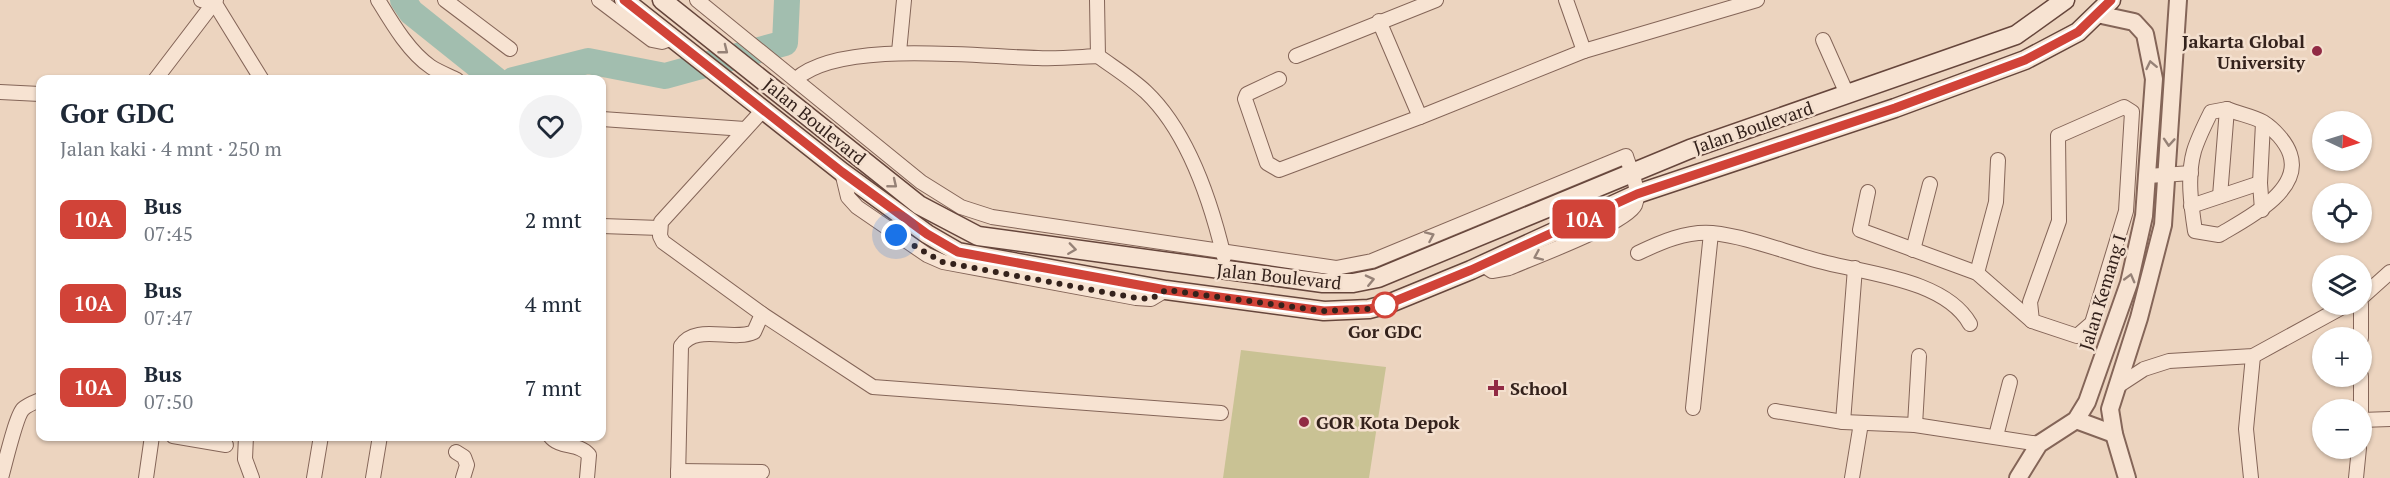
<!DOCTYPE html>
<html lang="id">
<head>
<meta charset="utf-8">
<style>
	body { margin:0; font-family:"PT Serif",serif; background:#f2f2f3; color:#1f2937; height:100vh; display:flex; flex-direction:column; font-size:22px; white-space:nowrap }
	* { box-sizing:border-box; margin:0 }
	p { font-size:20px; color:#747a83 }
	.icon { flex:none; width:33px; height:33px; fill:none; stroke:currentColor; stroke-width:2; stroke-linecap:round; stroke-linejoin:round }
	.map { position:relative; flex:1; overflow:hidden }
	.drawer { position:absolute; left:36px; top:75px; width:570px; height:366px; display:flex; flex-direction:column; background:#fff; border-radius:12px; box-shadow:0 2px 4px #0004 }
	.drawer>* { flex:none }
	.badge { padding:0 12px; border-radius:9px; font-size:21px; line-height:39px }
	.needle { width:39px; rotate:94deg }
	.fabs { position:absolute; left:2312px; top:111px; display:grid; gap:12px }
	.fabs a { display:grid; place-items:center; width:60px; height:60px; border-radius:50%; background:#fff; box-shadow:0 2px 4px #0004; font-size:30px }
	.you { position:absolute; width:30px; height:30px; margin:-15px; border:4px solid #fff; border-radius:50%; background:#1a73e8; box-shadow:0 0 0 9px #1a73e833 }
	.map>.badge { position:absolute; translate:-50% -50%; box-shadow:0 0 0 3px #fff }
	.round { display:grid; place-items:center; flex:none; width:63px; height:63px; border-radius:32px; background:#f2f2f3 }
	.overview { display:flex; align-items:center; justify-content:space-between; height:102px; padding:0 24px }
	h1 { font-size:28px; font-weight:600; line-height:45px }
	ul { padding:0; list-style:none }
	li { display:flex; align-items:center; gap:18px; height:84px; padding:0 24px }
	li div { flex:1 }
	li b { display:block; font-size:22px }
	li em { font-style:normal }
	li .badge { min-width:66px; font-weight:700; text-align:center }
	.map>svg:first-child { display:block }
	.green { fill:#c9c294 }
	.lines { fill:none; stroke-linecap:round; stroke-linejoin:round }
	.river { stroke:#a2beaf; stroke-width:26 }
	.minor-casing { stroke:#846558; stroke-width:16 }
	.tertiary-casing { stroke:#846558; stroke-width:20 }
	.secondary-casing { stroke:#66463c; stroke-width:21 }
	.minor { stroke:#f7e3d2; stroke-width:14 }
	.tertiary { stroke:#f7e3d2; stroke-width:16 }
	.secondary { stroke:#f7e3d2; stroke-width:18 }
	.oneway { stroke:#968277 }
	.line-casing { stroke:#fff; stroke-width:14 }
	.line { stroke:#d14338; stroke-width:9 }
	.walk { stroke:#34221c; stroke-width:6; stroke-dasharray:0 10.8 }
	.poi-dot { fill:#912a44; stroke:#f4e0cf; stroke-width:2 }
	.stop-dot { fill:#fff; stroke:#d14338; stroke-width:3 }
	.labels { text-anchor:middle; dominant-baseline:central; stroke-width:5; stroke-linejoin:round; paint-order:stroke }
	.poi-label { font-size:18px; font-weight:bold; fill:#34221c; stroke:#f4e0cf; text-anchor:start }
	.street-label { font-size:18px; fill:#34221c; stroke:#f4e0cf }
	.stop-label { font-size:18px; font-weight:bold; fill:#34221c; stroke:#f4e0cf }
</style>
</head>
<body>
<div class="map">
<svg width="2390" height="478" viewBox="0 0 2390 478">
	<rect width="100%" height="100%" fill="#ecd4bf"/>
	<polygon class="green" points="1241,350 1386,367 1369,478 1223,478"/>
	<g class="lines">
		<g class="river">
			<polyline points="403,0 411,12 496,80"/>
			<polyline points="513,80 588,61 665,76 785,43 787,0"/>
		</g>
		<defs>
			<g id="minor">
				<polyline points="201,0 214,2 262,80"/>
				<path d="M378,0c14,23 31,52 53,67 8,5 18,9 26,13"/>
				<polyline points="445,0 510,49"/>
				<polyline points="599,0 652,40 662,42 673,38"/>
				<path d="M697,0l224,182 40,25 31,10 344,51 36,-7 254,-105c4,13 15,35 9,49 -8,18 -103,53 -126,63l-17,3 -9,-6"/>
				<path d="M1097,0l1,56c15,11 33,22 48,36 42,40 65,110 78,165"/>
				<polyline points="1566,0 1584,51 1757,0"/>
				<polyline points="1823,40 1847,94"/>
				<polyline points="899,52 904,0"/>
				<polyline points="1296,56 1436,0"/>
				<path d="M796,79c45,-40 183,-22 242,-21 20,1 40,-1 60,-2"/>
				<polyline points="1279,79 1247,94 1245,99 1267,163 1279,170 1420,117 1379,21"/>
				<polyline points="155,80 216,0"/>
				<polyline points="0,92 40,94"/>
				<polygon points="2124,107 2132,112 2126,211 2092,323 2077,336 2032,321 2030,302 2059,221 2058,136"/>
				<path d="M2227,109c12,5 25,7 36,13 11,7 23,20 27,32 13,37 -44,65 -71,81l-24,-4c-4,-26 -8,-55 -1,-80 4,-13 11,-27 17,-39z"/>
				<polyline points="1420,117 1584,51"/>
				<polyline points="602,119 745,129"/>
				<polyline points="842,172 848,197 857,207 927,255 943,262 1136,298 1151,299 1166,290"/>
				<polyline points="2148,176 2191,173"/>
				<polyline points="1868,192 1860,230 1977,273 2032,321"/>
				<polyline points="2220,196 2227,109"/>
				<polyline points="2191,206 2260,183"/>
				<polyline points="2262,210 2260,183 2263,123"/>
				<polyline points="602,226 660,228"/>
				<polyline points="1913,250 1930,184"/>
				<path d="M1638,253c23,-11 48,-22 74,-20 39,4 77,21 115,30 44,11 119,18 143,61"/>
				<polyline points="1977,273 1996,202 1998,160"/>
				<polyline points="2361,298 2390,272"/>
				<polyline points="2361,304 2361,338"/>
				<polyline points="762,314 873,387 1221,413"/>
				<polyline points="2361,376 2361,420"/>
				<polyline points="2118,386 2144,369 2169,361 2253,356 2348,304"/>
				<polyline points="1693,408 1711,233"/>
				<polyline points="1775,411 1843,422 1915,425 2039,444"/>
				<polyline points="2361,420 2390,419"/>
				<polyline points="1843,422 1855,268"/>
				<polyline points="1915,425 1919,356"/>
				<polyline points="173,436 226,445"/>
				<polyline points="246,436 245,459 252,478"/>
				<path d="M550,436c10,13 28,6 39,19l-2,23"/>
				<polyline points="1996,436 2010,382"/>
				<polyline points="456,452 464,457 467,465 463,478"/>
				<polyline points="678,471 762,472"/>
				<path d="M1,478c4,-14 15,-62 22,-69 4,-4 12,-7 17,-9"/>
				<polyline points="146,478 152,436"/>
				<polyline points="314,478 321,436"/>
				<polyline points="373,478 380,436"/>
				<path d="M678,478l3,-132c14,-23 52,-4 73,-14l8,-18 -99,-72 -3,-6 1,-14 102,-112"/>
				<polyline points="1852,478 1861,423"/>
				<polyline points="2251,478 2246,429 2253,356"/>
				<polyline points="2356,478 2359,448"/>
			</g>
			<g id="tertiary">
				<polyline points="2076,420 2114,434"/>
				<polyline points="2018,478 2039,444 2076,420 2087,402 2129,283 2144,216 2154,79 2145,34 2134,22 2097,14"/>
				<polyline points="2127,478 2114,434 2110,409 2139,318 2163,225 2178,0"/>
			</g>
			<g id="secondary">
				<polyline points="624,0 842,172 927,234 958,252 1166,290 1324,311 1369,309 1388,304 1471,270 1637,194 1895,108 2025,60 2078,32 2111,0"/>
				<polyline points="662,0 919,205 978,236 1323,283 1353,283 1378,278 1690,149 2016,35 2065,0"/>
			</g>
		</defs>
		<use href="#minor" class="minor-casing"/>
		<use href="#tertiary" class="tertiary-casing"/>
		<use href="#secondary" class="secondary-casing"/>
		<use href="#minor" class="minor"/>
		<use href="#tertiary" class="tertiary"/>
		<use href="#secondary" class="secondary"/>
	</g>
	<defs><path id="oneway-chevron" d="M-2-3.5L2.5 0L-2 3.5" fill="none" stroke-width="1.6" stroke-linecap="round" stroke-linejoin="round" transform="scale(1.5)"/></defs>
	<g class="oneway">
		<use href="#oneway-chevron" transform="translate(724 50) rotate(38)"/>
		<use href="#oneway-chevron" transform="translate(2151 65) rotate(-102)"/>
		<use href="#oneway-chevron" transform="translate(2169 142) rotate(94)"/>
		<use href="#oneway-chevron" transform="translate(893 184) rotate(39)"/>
		<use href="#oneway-chevron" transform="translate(1430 236) rotate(-24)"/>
		<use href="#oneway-chevron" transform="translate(1072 249) rotate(8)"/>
		<use href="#oneway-chevron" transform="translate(1538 256) rotate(156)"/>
		<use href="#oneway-chevron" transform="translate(2130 278) rotate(-75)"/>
		<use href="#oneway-chevron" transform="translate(1370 280) rotate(-13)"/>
	</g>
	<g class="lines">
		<defs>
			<polyline id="line" points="624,0 842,172 927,234 958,252 1166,290 1324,311 1369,309 1388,304 1471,270 1637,194 1895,108 2025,60 2078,32 2111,0"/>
		</defs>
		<use href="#line" class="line-casing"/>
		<use href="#line" class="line"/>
		<polyline class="walk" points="896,235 942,262 1136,298 1151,299 1166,290 1324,311 1369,309 1388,304 1385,305"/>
	</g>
	<g class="poi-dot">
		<circle cx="2317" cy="51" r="6"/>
		<path d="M1493 379h6v6h6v6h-6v6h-6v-6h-6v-6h6z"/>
		<circle cx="1304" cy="422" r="6"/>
	</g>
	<circle class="stop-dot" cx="1385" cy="305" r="12"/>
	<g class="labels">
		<g class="poi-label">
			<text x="2305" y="41" text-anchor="end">Jakarta Global<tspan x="2305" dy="21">University</tspan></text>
			<text x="1510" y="388">School</text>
			<text x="1316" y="422">GOR Kota Depok</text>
		</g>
		<g class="street-label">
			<text transform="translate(815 121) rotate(39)">Jalan Boulevard</text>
			<text transform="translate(1753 127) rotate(-19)">Jalan Boulevard</text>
			<text transform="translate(1279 276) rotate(6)">Jalan Boulevard</text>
			<text transform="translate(2102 292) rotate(-73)">Jalan Kemang I</text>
		</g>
		<g class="stop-label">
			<text x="1385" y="331">Gor GDC</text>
		</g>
	</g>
</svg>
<div class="fabs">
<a><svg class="needle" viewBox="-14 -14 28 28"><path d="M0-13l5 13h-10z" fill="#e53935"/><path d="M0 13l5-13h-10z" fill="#747a83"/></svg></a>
<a><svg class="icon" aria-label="locate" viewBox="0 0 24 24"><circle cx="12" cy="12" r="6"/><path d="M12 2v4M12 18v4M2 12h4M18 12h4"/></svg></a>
<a><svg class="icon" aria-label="layers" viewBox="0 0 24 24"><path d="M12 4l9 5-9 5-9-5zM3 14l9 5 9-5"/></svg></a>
<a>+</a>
<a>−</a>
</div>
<div class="you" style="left:896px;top:235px"></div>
<b class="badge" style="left:1584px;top:219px;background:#d14338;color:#fff">10A</b>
<section class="drawer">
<div class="overview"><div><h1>Gor GDC</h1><p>Jalan kaki · 4 mnt · 250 m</p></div><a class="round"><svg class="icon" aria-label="heart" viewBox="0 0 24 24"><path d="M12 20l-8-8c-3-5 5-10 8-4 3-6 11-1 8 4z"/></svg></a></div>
<ul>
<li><span class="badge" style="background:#d14338;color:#fff">10A</span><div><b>Bus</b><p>07:45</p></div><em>2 mnt</em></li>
<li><span class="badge" style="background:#d14338;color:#fff">10A</span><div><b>Bus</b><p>07:47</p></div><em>4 mnt</em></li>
<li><span class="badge" style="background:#d14338;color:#fff">10A</span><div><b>Bus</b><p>07:50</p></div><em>7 mnt</em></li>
</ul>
</section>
</div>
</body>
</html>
